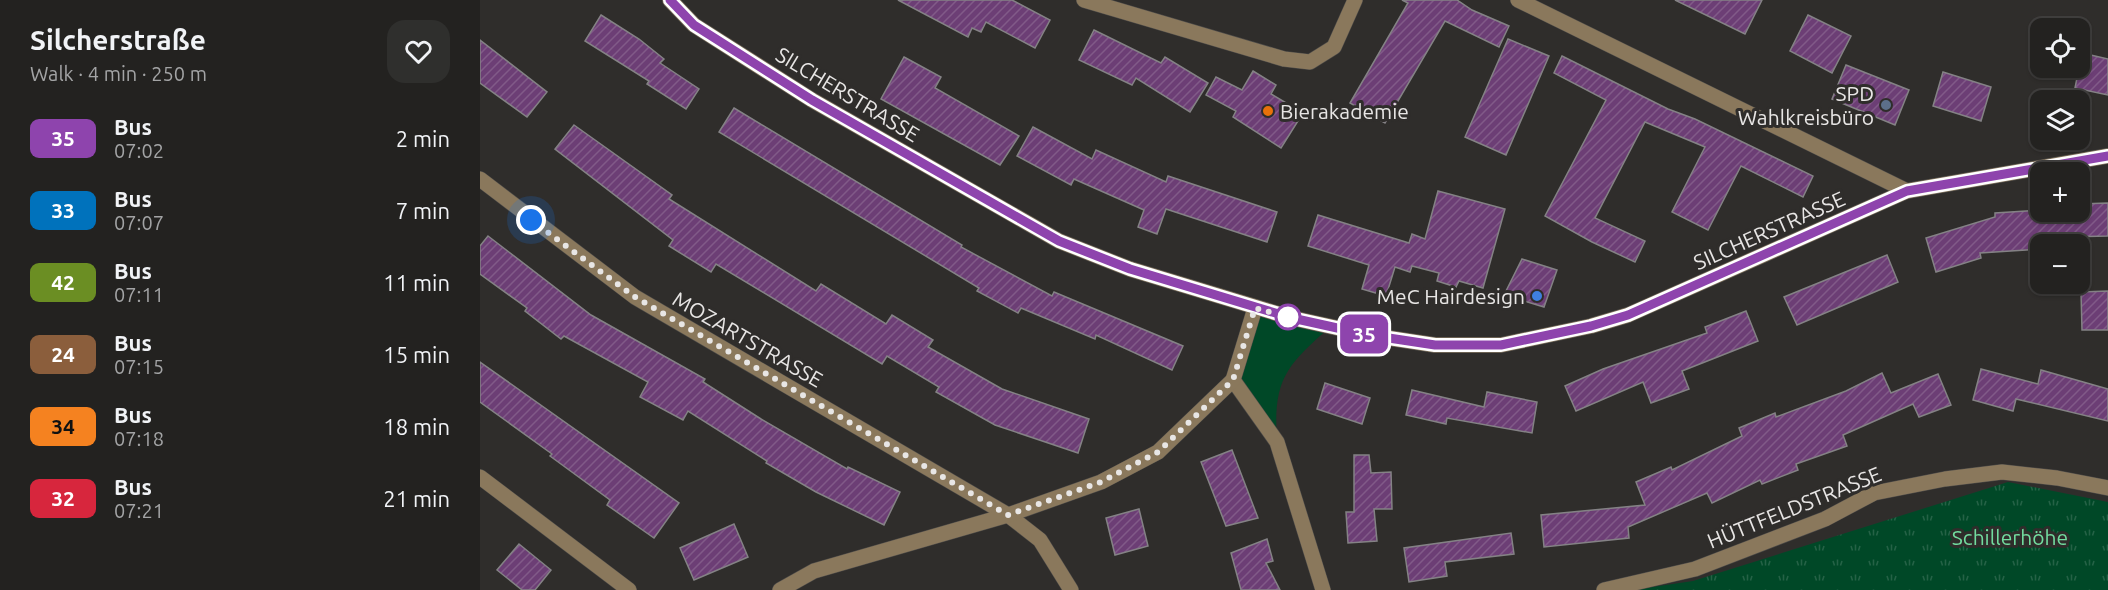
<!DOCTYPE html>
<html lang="en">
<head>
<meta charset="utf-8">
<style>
	body { margin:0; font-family:Ubuntu,sans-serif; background:#2f2f2d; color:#f1f3f6; height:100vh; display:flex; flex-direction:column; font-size:22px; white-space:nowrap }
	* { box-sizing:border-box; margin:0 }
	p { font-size:20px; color:#a3a4a5 }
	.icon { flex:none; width:33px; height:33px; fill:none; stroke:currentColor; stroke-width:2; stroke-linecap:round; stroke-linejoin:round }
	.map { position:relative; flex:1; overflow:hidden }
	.details { display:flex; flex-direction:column; background:#232220; width:480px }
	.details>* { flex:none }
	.badge { padding:0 12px; border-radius:9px; font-size:21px; line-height:39px }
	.tools { position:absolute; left:1550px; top:18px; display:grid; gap:12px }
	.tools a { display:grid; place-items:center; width:60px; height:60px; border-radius:12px; background:#232220; box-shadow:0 2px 4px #0004,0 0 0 2px #403f3e; font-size:30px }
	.you { position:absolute; width:30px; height:30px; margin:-15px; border:4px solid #fff; border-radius:50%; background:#1a73e8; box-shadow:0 0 0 9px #1a73e833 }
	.map>.badge { position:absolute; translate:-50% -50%; box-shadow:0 0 0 3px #fff }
	.round { display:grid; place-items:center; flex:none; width:63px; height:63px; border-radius:18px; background:#2f2f2d }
	.overview { display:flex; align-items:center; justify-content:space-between; height:102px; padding:0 30px }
	h1 { font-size:28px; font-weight:700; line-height:45px }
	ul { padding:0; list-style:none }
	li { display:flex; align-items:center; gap:18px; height:72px; padding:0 30px }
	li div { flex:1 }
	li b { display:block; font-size:22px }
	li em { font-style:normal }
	li .badge { min-width:66px; font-weight:700; text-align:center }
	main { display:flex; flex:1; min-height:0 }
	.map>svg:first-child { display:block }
	.green { fill:#004827 }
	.park { fill:url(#park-tufts) }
	.building { fill:url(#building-hatch); stroke:#848285; stroke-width:1.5 }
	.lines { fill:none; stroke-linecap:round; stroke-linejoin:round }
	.minor-casing { stroke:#4d4b49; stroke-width:16 }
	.minor { stroke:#8a785c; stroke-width:15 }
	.line-casing { stroke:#fff; stroke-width:14 }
	.line { stroke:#8e44ad; stroke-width:9 }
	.walk { stroke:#e8e6e5; stroke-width:6; stroke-dasharray:0 10.8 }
	.service-dot { fill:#5c6f8a; stroke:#2f2d2b; stroke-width:2 }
	.food-dot { fill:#e8710a; stroke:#2f2d2b; stroke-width:2 }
	.shop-dot { fill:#3f7fe0; stroke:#2f2d2b; stroke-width:2 }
	.stop-dot { fill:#fff; stroke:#8e44ad; stroke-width:3 }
	.labels { text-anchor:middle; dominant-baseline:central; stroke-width:6; stroke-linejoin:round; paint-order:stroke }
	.poi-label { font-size:21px; fill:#e8e6e5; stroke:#2f2d2b; text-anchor:end }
	.street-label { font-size:21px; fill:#e8e6e5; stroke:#2f2d2b }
	.park-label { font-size:21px; fill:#72dc9f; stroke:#2f2d2b }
</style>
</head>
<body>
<main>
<section class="details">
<div class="overview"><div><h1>Silcherstraße</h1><p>Walk · 4 min · 250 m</p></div><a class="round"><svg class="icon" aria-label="heart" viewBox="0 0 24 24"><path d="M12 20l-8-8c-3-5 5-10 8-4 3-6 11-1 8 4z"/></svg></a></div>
<ul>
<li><span class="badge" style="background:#8e44ad;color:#fff">35</span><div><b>Bus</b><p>07:02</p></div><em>2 min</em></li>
<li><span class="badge" style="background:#0072bc;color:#fff">33</span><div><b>Bus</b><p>07:07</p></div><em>7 min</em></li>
<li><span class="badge" style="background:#6b8e23;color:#fff">42</span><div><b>Bus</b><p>07:11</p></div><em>11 min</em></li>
<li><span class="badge" style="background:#8b5e3c;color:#fff">24</span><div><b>Bus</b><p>07:15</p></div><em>15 min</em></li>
<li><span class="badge" style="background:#f58220;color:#111">34</span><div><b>Bus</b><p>07:18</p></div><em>18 min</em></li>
<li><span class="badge" style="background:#d7263d;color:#fff">32</span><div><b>Bus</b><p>07:21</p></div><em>21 min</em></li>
</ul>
</section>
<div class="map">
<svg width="1628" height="590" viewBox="0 0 1628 590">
	<defs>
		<pattern id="park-tufts" width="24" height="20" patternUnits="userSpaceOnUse" patternTransform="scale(1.5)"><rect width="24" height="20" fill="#004827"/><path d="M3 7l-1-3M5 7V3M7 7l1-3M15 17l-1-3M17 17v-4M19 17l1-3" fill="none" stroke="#256246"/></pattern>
		<pattern id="building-hatch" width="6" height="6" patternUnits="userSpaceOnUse" patternTransform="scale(1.5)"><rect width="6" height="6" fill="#6c3e75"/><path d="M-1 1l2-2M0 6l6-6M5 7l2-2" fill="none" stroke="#815a88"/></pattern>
	</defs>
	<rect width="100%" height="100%" fill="#2f2d2b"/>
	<path class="green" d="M777,316l73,11c-45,40 -57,53 -53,115l-38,-63z"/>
	<polygon class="park" points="1528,482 1628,502 1628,590 1152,590 1213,581"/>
	<g class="building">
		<polygon points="418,0 532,0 570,20 555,48 506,22 501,32 492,28 488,37"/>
		<polygon points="922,0 977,0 992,10 1029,26 1019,47 965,21 905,123 870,103 928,3"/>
		<polygon points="1195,0 1282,0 1265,34"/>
		<polygon points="121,15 159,39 184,59 180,63 219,89 206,109 167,84 169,81 105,41"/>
		<polygon points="1328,15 1371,36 1352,73 1310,51"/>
		<polygon points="614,30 681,63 685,57 728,83 710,112 656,78 652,85 599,60"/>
		<polygon points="1028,39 1069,56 1026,155 985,137"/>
		<polygon points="0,40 67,92 47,117 0,83"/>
		<polygon points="1602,53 1628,59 1628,95 1595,88"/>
		<polygon points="1082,56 1188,109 1215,119 1333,176 1323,197 1261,166 1228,230 1192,212 1225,147 1165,122 1115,218 1165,241 1155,262 1112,242 1065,216 1126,100 1074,73"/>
		<polygon points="424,57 461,77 455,88 539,136 520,165 401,99"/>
		<polygon points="1366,65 1429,90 1415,125 1352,99"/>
		<polygon points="773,71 796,85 791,94 823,113 801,148 753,117 756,111 726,95 736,77 762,90"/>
		<polygon points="1463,72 1511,87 1501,121 1453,106"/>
		<polygon points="254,108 482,245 481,247 572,296 574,292 703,346 692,370 616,335 615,339 541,308 538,313 497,291 499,288 239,132"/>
		<polygon points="94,125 192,195 189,199 336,291 341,284 406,324 412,315 453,340 448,347 522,389 609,419 598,453 515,425 456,392 459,387 407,356 402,364 236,264 231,272 189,246 193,240 75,149"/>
		<polygon points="553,127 612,159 616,150 686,182 688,176 797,212 787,242 686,209 677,234 658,227 664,210 594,179 591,185 537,156"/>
		<polygon points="958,191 1025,209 1003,288 979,281 976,287 957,281 959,273 932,266 930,272 915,267 906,296 882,289 889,265 828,246 838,215 929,243 932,234 945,239"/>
		<polygon points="1628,203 1628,236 1585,237 1585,244 1560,244 1560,249 1500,253 1501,258 1456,272 1446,238 1515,217 1515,213 1560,210 1599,212 1599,204"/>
		<polygon points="8,236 111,315 225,379 223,382 281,419 367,469 368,467 420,492 404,525 336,492 286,463 287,461 208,411 203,420 160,397 168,382 84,336 81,339 45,311 47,308 0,274 0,246"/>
		<polygon points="1407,255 1418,282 1317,325 1304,297"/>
		<polygon points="1042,259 1077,270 1064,307 1024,295"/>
		<polygon points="1628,291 1628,330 1602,330 1601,292"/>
		<polygon points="1266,311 1278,341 1202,371 1209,389 1171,403 1163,382 1096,411 1085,386 1123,369 1227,333 1225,327"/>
		<polygon points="0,362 199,503 174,538 127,505 130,500 70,456 72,454 0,402"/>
		<polygon points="1501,369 1558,384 1561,370 1628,389 1628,421 1536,399 1533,411 1493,400"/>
		<polygon points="1402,373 1411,393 1458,374 1471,405 1439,417 1433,404 1363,435 1367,446 1316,464 1318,470 1282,484 1280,480 1232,503 1227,493 1148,527 1149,538 1064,547 1061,515 1165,505 1156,482 1191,467 1192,470 1262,436 1259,428 1295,413 1296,417 1366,391"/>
		<polygon points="845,383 890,398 882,424 837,409"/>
		<polygon points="932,390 1004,407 1007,392 1057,402 1052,433 967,418 966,424 926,415"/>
		<polygon points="752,450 778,518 746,526 721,462"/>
		<polygon points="874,455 889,455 891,473 911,472 912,509 894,509 897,541 868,543 866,512 874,512"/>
		<polygon points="659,509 668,546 635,555 626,518"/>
		<polygon points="254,524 268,557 214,580 200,548"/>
		<polygon points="1031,533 1034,554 965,562 967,576 929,582 924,548"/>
		<polygon points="787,539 793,561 786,563 800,590 761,590 751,553"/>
		<polygon points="39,544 71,570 55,590 42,590 17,570"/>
	</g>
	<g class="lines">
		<defs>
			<g id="minor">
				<polyline points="190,0 214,25 332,100 579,241 650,269 812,318 889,335 955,345 1021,345 1111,326 1148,315 1427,191 1628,156"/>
				<polyline points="604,0 804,59 830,62 854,47 875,0"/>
				<polyline points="1038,0 1427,191"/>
				<polyline points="0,179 155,297 528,515 560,540 591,590"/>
				<polyline points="775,308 753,380 797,442 843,590"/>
				<polyline points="0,477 149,590"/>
				<polyline points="300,590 334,571 528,515 621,482 678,452 753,380"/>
				<polyline points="1124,590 1215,569 1345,519 1394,493 1465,479 1522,472 1577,478 1628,488"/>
			</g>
		</defs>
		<use href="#minor" class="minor-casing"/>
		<use href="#minor" class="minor"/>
	</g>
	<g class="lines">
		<defs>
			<polyline id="line" points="190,0 214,25 332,100 579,241 650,269 812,318 889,335 955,345 1021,345 1111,326 1148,315 1427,191 1628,156"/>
		</defs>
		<use href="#line" class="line-casing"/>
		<use href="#line" class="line"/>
		<polyline class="walk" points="51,220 155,297 528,515 621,482 678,452 753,380 775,308 812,318 808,317"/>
	</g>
	<circle class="service-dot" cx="1406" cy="105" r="6"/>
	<circle class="food-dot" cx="788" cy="111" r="6"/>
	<circle class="shop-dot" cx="1057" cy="296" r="6"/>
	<circle class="stop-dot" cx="808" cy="317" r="12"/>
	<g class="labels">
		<g class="poi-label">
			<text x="1394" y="93">SPD<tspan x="1394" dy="24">Wahlkreisbüro</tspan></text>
			<text x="800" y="111" text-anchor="start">Bierakademie</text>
			<text x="1045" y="296">MeC Hairdesign</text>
		</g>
		<g class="street-label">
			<text transform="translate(368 94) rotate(31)">SILCHERSTRASSE</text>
			<text transform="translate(1289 230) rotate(-24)">SILCHERSTRASSE</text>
			<text transform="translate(268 339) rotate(30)">MOZARTSTRASSE</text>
			<text transform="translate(1314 507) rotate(-22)">HÜTTFELDSTRASSE</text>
		</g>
		<g class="park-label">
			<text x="1530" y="537">Schillerhöhe</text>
		</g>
	</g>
</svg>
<div class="tools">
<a><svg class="icon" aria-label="locate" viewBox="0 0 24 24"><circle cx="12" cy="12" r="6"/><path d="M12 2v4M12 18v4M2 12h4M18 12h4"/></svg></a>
<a><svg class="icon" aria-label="layers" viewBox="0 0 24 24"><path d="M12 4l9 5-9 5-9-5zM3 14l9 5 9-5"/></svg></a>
<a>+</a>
<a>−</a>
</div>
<div class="you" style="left:51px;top:220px"></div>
<b class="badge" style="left:884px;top:334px;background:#8e44ad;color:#fff">35</b>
</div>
</main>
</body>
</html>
